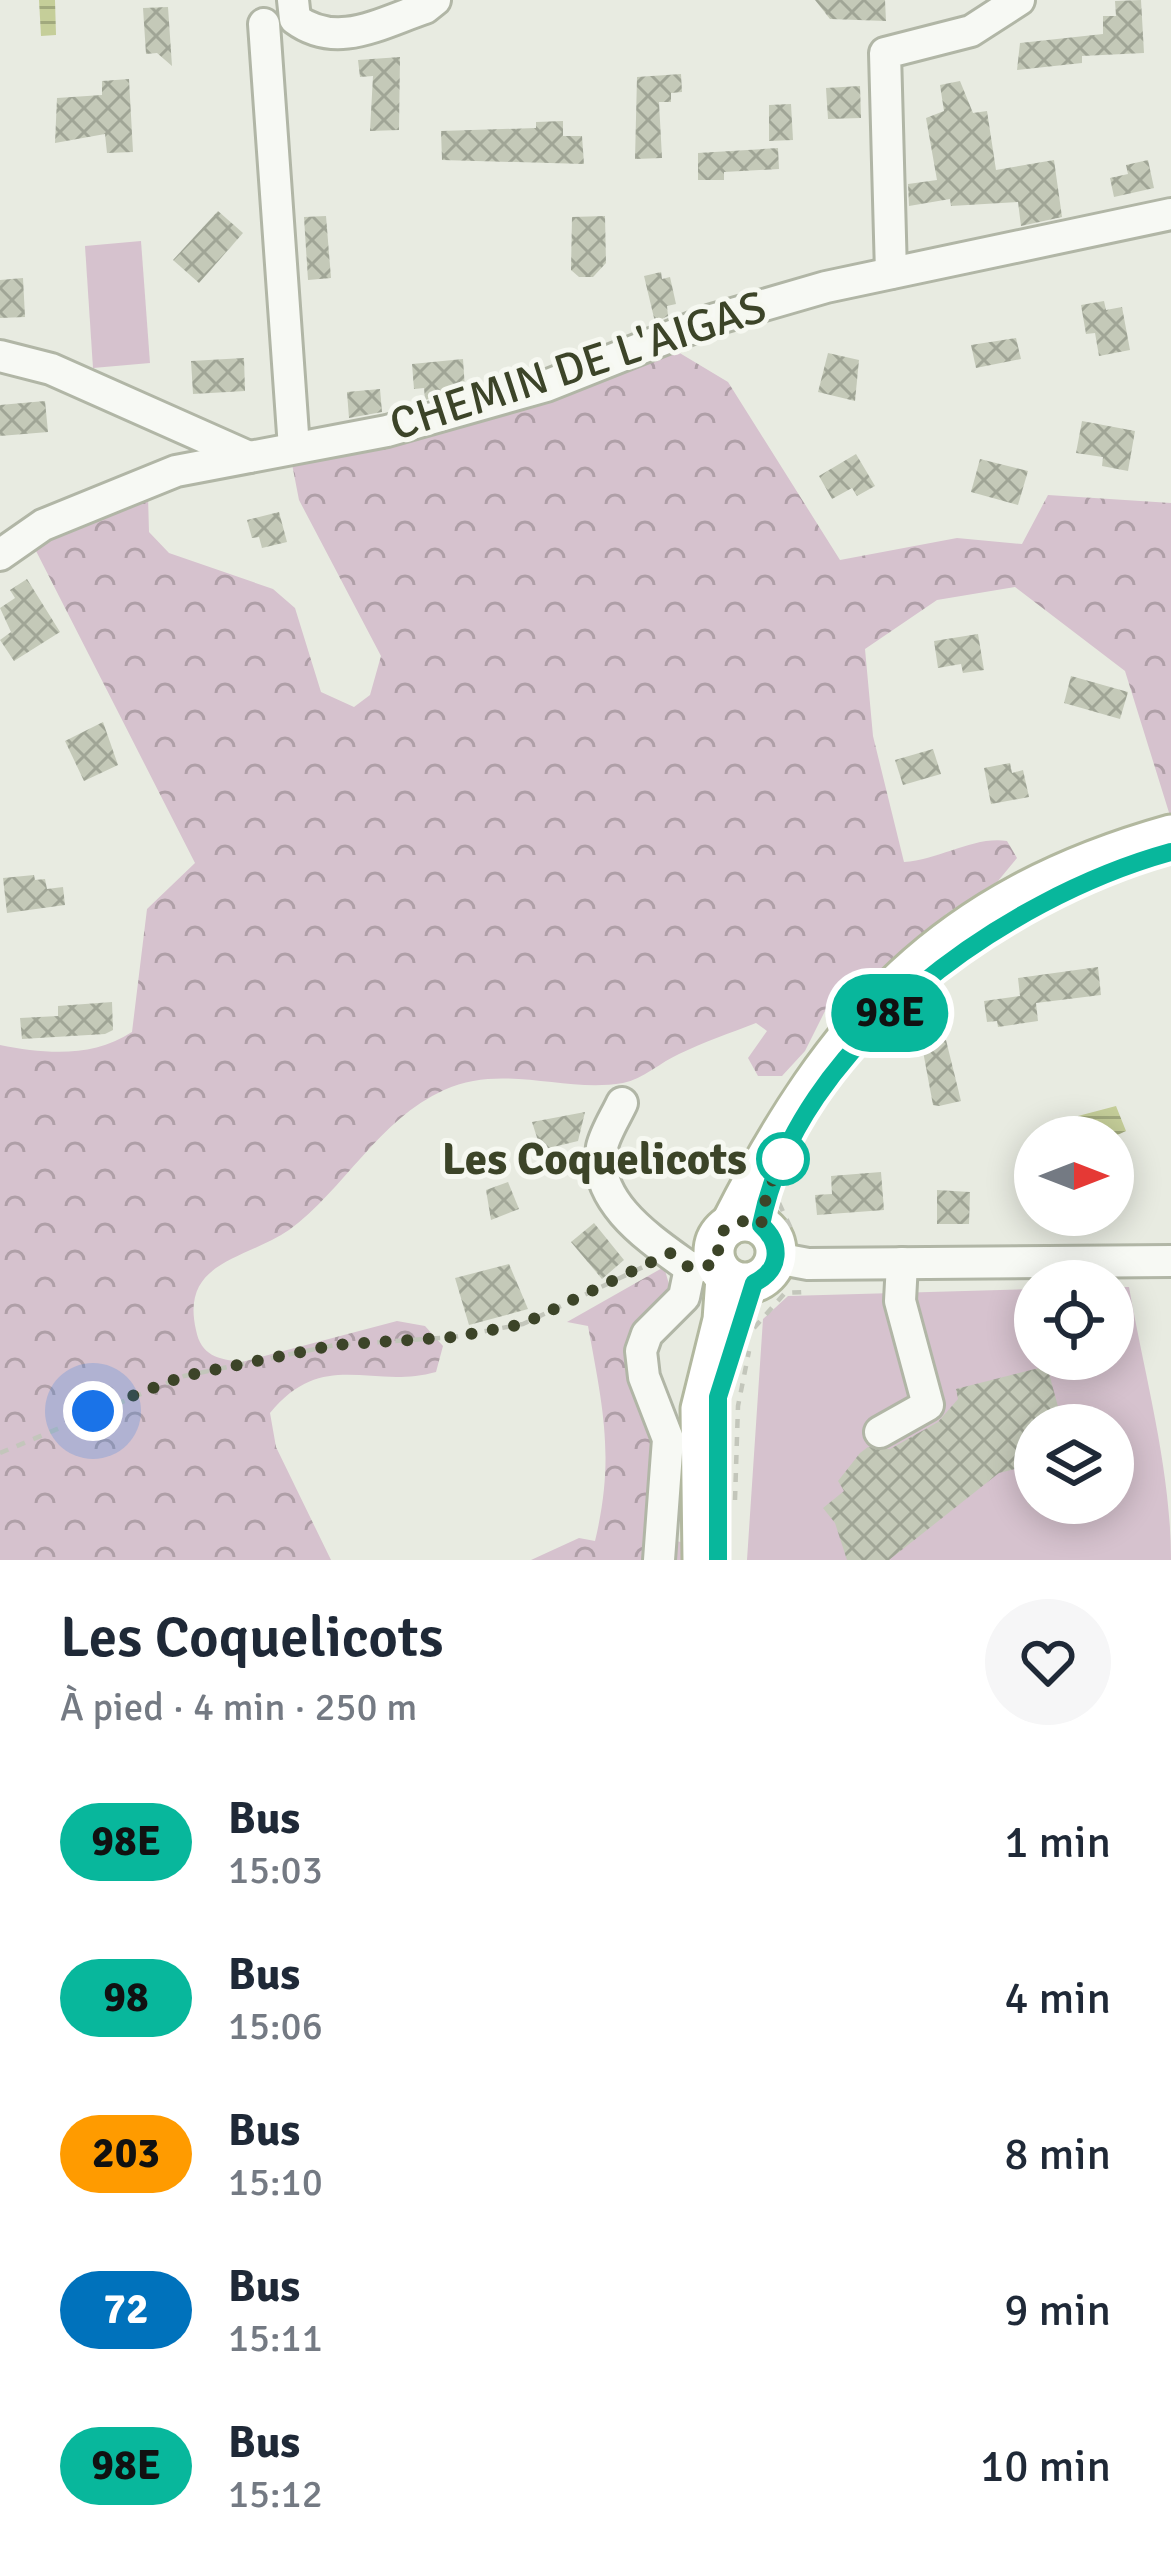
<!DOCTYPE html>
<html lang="fr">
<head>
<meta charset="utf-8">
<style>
	body { margin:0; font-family:Signika,sans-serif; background:#f6f6f7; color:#1f2937; height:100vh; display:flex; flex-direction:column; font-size:45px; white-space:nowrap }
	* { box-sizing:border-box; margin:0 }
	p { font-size:39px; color:#747a83 }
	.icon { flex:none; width:66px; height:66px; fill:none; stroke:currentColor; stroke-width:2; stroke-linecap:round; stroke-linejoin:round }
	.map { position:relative; height:1560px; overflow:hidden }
	.side { display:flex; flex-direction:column; background:#fff; flex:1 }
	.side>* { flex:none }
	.badge { padding:0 24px; border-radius:39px; font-size:42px; line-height:78px }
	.needle { width:78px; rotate:90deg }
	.controls { position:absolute; left:1014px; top:1116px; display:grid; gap:24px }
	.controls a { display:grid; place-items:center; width:120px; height:120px; border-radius:50%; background:#fff; box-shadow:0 6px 30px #0003; font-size:60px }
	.you { position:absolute; width:60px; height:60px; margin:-30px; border:9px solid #fff; border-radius:50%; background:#1a73e8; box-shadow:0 0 0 18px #1a73e833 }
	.map>.badge { position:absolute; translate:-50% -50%; box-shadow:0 0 0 6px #fff }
	.round { display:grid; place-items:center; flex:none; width:126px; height:126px; border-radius:63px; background:#f6f6f7 }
	.overview { display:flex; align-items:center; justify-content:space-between; height:204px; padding:0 60px }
	h1 { font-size:57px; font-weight:600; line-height:90px }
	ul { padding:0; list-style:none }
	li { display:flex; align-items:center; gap:36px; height:156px; padding:0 60px }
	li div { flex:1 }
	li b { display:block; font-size:45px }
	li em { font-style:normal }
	li .badge { min-width:132px; font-weight:700; text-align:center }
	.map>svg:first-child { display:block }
	.forest { fill:url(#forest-crowns) }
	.green { fill:#d6c2ce; fill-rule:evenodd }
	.water { fill:url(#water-rules) }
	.building { fill:url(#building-cross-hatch) }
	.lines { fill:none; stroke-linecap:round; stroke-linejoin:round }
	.minor-casing { stroke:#b1b6a6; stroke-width:36 }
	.major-casing { stroke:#b2b89f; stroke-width:45 }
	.path { stroke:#c3c6bb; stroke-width:4.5; stroke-dasharray:9 9; stroke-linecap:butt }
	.minor { stroke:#f7f9f4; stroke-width:30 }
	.major { stroke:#fff; stroke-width:39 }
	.line-casing { stroke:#fff; stroke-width:27 }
	.line { stroke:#08b79c; stroke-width:18 }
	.walk { stroke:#3c4428; stroke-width:12; stroke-dasharray:0 21.6 }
	.stop-dot { fill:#fff; stroke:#08b79c; stroke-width:6 }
	.labels { text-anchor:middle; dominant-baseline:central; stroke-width:10; stroke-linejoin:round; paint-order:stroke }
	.street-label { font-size:45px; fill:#3c4428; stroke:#f6f8f1 }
	.stop-label { font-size:45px; font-weight:bold; fill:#3c4428; stroke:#f6f8f1; text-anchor:end }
</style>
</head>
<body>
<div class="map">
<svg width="1171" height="1560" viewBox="0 0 1171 1560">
	<defs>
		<pattern id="forest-crowns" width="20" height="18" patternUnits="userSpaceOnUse" patternTransform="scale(3)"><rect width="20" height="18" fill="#d6c2ce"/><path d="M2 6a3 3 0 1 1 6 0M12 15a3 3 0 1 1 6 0" fill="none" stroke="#af9fa7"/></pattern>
		<pattern id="water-rules" width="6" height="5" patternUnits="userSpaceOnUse" patternTransform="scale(3)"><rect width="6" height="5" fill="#c5ce99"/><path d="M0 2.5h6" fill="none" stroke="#a1a97d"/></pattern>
		<pattern id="building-cross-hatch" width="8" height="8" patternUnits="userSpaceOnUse" patternTransform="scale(3)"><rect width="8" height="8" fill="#c4c9b8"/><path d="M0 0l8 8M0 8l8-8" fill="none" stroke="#a0a596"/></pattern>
	</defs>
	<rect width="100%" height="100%" fill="#e8ebe1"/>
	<g class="forest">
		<path d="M673,349l55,33 112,178 117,-22 65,6 26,-49 123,8v316l-46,-148 -110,-84 -78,13 -72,49 8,87 31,126c36,-2 69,-26 103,-21l10,17 -19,23 -52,33 -49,49 -66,36 -26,52 -23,25h-24l-10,-18 19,-27 -11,-8c-26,10 -52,19 -77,31 -18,8 -36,25 -56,29 -60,10 -120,-20 -179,7 -65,29 -100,100 -155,140 -44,30 -109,31 -93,100 5,26 22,29 46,32l155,-41 28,5 18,20 -7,26c-66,18 -112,-24 -166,41l6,34 55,113h-331v-515c46,9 92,13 132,-13l15,-123 48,-46 -160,-314 32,-20 81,-33 1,36 20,21 104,36 22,19 26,84 33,15 16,-12 11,-39 -82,-156 -7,-36 245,-59z"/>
		<path d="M664,1267l12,41 -29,26 21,105 -5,99 22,5 1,17h-155l48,-22 16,3c20,-83 8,-133 -7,-215l-21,-4z"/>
	</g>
	<g class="green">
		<polygon points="141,241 150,363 93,368 85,246"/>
		<path d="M1113,1287h16c16,91 42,182 42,273h-424l16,-241 25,-23 247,-7v70h78zM1035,1425h78v78h-78z"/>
	</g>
	<g class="water">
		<polygon points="39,0 55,0 56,35 41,36"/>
		<polygon points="1116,1106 1126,1131 1113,1137 1096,1129 1081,1131 1078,1116"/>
	</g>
	<g class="building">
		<polygon points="815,0 885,0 886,21 830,19"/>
		<polygon points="1141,0 1144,53 1082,56 1082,63 1017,70 1020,43 1103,34 1103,16 1116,16 1115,1"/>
		<polygon points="168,7 172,66 157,53 146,54 143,8"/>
		<polygon points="400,57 399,130 370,131 373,76 360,77 358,60"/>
		<polygon points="681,74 682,92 671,93 671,102 659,102 662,158 635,159 637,77"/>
		<polygon points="129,79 133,152 107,153 105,134 55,143 57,98 102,95 102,81"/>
		<polygon points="960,81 973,113 987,111 996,170 1054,160 1062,217 1021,226 1018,202 951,206 950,199 909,206 908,184 937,180 926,118 944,111 940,85"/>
		<polygon points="860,86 861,118 828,119 826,88"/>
		<polygon points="791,104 793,140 769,141 769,105"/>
		<polygon points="563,121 563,136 582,136 584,164 442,160 441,131 536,128 536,122"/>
		<polygon points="778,148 779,169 724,172 724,180 698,180 698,153"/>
		<polygon points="1148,160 1154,188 1114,197 1110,178 1128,174 1126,165"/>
		<polygon points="218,211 243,233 199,283 173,260"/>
		<polygon points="326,216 331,278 308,280 304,217"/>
		<polygon points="605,216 606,263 593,277 579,277 571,270 572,217"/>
		<polygon points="661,272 662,279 670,277 676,304 667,306 668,316 655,322 644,276"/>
		<polygon points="23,278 25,317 0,318 0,280"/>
		<polygon points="1104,301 1106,310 1122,307 1130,350 1099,356 1095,333 1086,334 1081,305"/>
		<polygon points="1016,338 1021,359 976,368 971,345"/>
		<polygon points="828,353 859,360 855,401 818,392"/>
		<polygon points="244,358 245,391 193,394 191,361"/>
		<polygon points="463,359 465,389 425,400 424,388 414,389 412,364"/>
		<polygon points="380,389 382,412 349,418 347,392"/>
		<polygon points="45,401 48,432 0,436 0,405"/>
		<polygon points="1082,421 1135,431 1128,471 1102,466 1103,457 1076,453"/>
		<polygon points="856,454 875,486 857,496 852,488 832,499 819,476"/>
		<polygon points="980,459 1028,471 1018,505 971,492"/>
		<polygon points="279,512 287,542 262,548 259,537 252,538 247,520"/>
		<polygon points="27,579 60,632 14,661 0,640 11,632 0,608 15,598 10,590"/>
		<polygon points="978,634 984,670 963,673 961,664 938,668 934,641"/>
		<polygon points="1071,676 1128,692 1120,719 1064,703"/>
		<polygon points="103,722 118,765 84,781 65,741"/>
		<polygon points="933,749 941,774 903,785 895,760"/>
		<polygon points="1010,763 1012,773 1023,770 1029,797 991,804 984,768"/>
		<polygon points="34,875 35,880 45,879 47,889 63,887 65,905 7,913 3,878"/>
		<polygon points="1098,967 1101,995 1036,1003 1038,1021 998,1027 997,1021 987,1022 984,1001 1020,996 1018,978"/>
		<polygon points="112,1002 113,1030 105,1034 22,1039 20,1018 58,1016 58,1006"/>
		<polygon points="946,1040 961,1101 939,1106 933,1105 922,1046"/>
		<polygon points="585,1112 578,1141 541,1150 532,1122"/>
		<polygon points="881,1172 884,1210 817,1215 815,1195 832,1194 831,1176"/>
		<polygon points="508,1182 519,1209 491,1220 486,1190"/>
		<polygon points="937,1190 970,1192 969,1224 937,1224"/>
		<polygon points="594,1223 624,1260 602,1279 571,1242"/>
		<polygon points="509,1264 528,1309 469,1325 455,1278"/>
		<polygon points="1047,1366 1063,1425 1035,1425 1035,1504 1029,1505 1019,1468 999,1473 889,1560 847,1560 835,1523 823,1508 844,1491 838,1481 860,1453 868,1447 890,1449 938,1422 958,1399 956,1389"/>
	</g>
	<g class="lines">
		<defs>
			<g id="minor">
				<path d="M293,0l2,19c42,31 85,4 130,-11l10,-8"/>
				<polyline points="264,24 294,448"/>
				<polyline points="891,273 885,53 971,31 1019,0"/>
				<polyline points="0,356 51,369 249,457"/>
				<polyline points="0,555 43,525 176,471 387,431 546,386 712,320 826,287 1171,214"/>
				<path d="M622,1103c-6,13 -17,30 -20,44 -11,55 51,94 88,121l20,-3"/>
				<polyline points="776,1258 808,1264 1171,1261"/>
				<polyline points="880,1432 928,1405 900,1301 902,1263"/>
				<polyline points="659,1560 668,1439 644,1377 641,1351 647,1334 684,1297 690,1268"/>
			</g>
			<g id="major">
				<circle cx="745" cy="1252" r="31"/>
				<path d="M731,1224c104,-204 212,-325 440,-389"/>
				<polyline points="703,1560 701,1409 723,1320 726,1278"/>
			</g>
		</defs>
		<use href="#minor" class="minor-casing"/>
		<use href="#major" class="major-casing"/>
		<g class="path">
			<polyline points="779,1203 794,1235"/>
			<polyline points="754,1328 785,1293 804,1292"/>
			<polyline points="0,1453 184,1376 335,1345 454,1337 523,1324 643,1267"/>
			<polyline points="735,1500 738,1406 749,1351"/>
		</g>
		<use href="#minor" class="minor"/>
		<use href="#major" class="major"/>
	</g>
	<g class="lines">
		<defs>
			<path id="line" d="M718,1560v-163l36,-114c27,-13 28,-39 7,-58 35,-180 243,-327 410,-373"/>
		</defs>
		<use href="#line" class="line-casing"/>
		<use href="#line" class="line"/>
		<polyline class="walk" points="93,1411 184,1376 335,1345 454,1337 523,1324 670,1253 690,1268 716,1264 721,1232 741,1221 761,1225 767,1192 786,1153 783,1159"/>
	</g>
	<circle class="stop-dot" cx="783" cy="1159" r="24"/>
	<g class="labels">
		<g class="street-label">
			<text transform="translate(578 366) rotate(-18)">CHEMIN DE L'AIGAS</text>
		</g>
		<g class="stop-label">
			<text x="747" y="1159">Les Coquelicots</text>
		</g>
	</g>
</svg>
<div class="controls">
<a><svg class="needle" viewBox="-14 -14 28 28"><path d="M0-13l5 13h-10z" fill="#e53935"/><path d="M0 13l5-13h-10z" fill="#747a83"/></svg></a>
<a><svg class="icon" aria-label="locate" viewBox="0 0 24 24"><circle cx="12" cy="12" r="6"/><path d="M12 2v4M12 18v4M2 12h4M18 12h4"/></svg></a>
<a><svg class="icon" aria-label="layers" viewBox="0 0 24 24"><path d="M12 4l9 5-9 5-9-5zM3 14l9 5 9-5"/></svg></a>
</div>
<div class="you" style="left:93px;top:1411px"></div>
<b class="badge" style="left:890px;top:1013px;background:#08b79c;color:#111">98E</b>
</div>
<section class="side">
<div class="overview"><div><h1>Les Coquelicots</h1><p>À pied · 4 min · 250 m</p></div><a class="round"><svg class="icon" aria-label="heart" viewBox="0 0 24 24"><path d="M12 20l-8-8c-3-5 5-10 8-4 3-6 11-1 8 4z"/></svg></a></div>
<ul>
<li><span class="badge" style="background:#08b79c;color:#111">98E</span><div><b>Bus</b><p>15:03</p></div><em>1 min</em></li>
<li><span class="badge" style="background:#08b79c;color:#111">98</span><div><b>Bus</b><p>15:06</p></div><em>4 min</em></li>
<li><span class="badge" style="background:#ff9b00;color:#111">203</span><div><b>Bus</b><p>15:10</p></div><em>8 min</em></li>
<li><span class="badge" style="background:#0072bc;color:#fff">72</span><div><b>Bus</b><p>15:11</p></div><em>9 min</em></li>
<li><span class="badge" style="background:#08b79c;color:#111">98E</span><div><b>Bus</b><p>15:12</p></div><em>10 min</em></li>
</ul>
</section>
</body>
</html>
